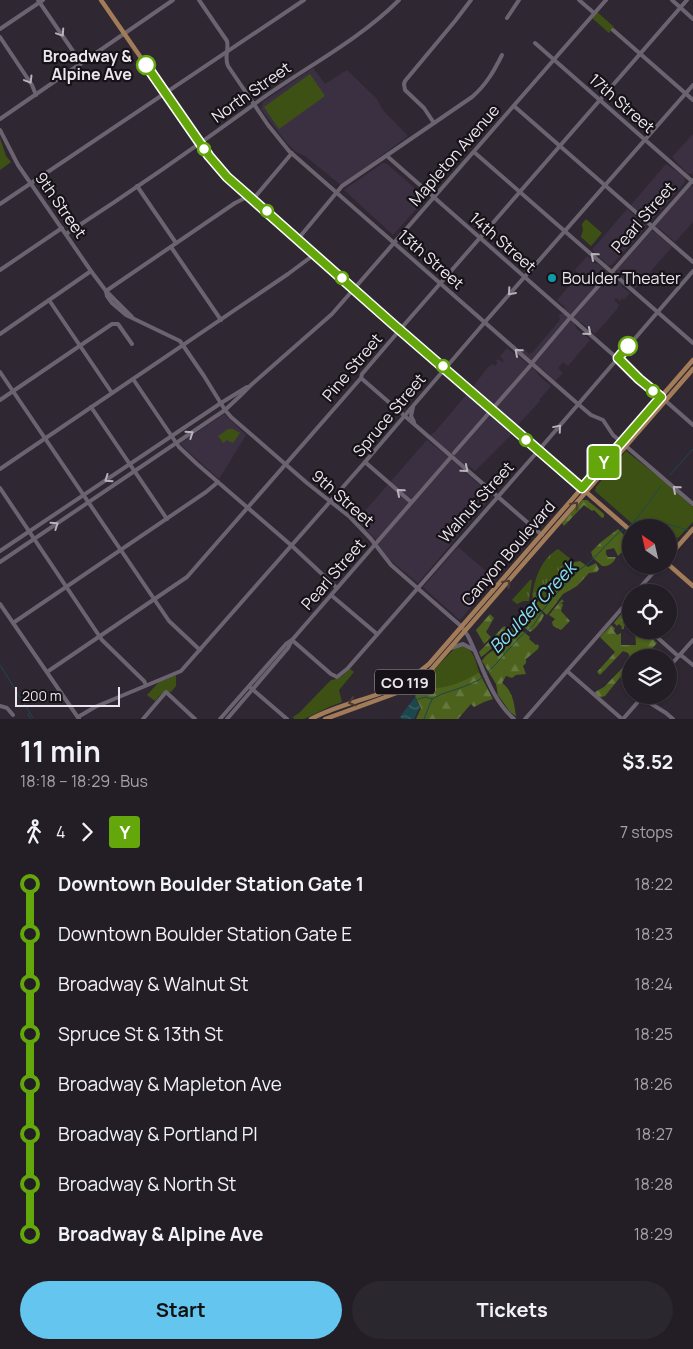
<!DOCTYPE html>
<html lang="en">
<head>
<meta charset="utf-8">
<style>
	body { margin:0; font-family:Manrope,sans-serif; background:#2b272e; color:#f1f3f6; height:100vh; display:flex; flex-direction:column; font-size:19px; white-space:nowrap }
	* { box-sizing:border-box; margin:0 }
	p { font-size:16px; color:#a3a2a7 }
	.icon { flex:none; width:28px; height:28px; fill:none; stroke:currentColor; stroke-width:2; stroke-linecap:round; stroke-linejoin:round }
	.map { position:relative; height:719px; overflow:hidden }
	.side { display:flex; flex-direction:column; background:#231e26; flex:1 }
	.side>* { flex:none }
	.badge { padding:0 10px; border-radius:4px; font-size:18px; line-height:32px }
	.needle { width:32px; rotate:326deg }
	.tools { position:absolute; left:622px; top:519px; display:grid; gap:10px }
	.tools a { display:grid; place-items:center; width:55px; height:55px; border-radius:50%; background:#231e26; box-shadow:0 1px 4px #0004,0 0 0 1px #403c43; font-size:25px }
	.scale { position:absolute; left:15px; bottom:12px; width:105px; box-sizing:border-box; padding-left:5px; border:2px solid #ece7ef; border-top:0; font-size:14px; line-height:18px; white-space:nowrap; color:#ece7ef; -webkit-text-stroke:4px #161217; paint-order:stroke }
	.map>.badge { position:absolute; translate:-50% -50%; box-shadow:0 0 0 2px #fff }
	.legs { display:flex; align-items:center; gap:8px; height:55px; padding:0 20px; font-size:16px }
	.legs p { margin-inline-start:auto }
	.summary { display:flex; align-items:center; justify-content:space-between; height:85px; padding:0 20px }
	h1 { font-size:28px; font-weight:700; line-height:38px }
	.action { display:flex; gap:10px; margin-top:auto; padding:10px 20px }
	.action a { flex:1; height:58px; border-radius:30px; background:#64c5ee; color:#111; font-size:20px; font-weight:700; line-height:58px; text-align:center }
	.action a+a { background:#2b272e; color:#f1f3f6 }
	ul { padding:0 20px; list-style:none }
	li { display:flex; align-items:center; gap:18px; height:50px; font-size:19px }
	li i { display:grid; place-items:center; width:8px; height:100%; margin:0 6px; background:currentColor }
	li i::after { content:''; width:12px; height:12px; margin:-6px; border:4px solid; border-radius:50%; background:#231e26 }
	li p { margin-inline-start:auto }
	li:first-child i { background:linear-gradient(#0000 50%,currentColor 0) }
	li:last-child i { background:linear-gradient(currentColor 50%,#0000 0) }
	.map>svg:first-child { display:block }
	.built { fill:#3b3041 }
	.grass { fill:url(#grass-tufts) }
	.forest { fill:url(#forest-firs) }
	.park { fill:#3e5115 }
	.water { fill:url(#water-waves) }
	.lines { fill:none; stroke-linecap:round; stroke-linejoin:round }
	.stream { stroke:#1c474f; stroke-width:1 }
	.minor { stroke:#6b6370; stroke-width:4 }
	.major { stroke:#a27c58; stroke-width:4.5 }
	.oneway { stroke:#b8b2bc }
	.oneway2 { stroke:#4e3c31 }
	.line-1-casing { stroke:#fff; stroke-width:11 }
	.line-1 { stroke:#64a70b; stroke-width:8 }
	.stop-1-dot { fill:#fff; stroke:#64a70b; stroke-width:2.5 }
	.culture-dot { fill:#0f9aa8; stroke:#161217; stroke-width:2 }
	.labels { text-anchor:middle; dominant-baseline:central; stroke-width:4.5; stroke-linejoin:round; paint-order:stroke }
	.shield { fill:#161217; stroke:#aca7ae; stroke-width:1 }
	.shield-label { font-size:15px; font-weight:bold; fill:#ece7ef }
	.stop-label { font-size:16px; font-weight:bold; fill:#ece7ef; stroke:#161217; text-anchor:end }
	.street-label { font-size:16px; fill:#ece7ef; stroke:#161217 }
	.poi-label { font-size:16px; fill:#ece7ef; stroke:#161217; text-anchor:start }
	.water-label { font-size:18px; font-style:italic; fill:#87e3f6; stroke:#161217 }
</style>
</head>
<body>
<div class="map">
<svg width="693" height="719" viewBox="0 0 693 719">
	<defs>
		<pattern id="grass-tufts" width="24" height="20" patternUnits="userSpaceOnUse" patternTransform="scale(1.25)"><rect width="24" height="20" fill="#3e5115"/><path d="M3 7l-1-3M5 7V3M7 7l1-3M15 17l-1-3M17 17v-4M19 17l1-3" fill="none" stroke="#5a6a37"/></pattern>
		<pattern id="forest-firs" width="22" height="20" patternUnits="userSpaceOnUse" patternTransform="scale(1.25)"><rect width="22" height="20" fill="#4b611c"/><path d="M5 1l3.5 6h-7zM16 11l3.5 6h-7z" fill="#65783d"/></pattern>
		<pattern id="water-waves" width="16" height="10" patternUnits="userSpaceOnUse" patternTransform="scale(1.25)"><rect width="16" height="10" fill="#1c474f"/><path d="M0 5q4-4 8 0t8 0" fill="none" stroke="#3d6269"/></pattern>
	</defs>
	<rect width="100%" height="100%" fill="#2f2833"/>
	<g class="built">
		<polygon points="313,68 325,84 347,70 377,99 382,109 408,136 341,185 305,156 296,152 286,142 261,109 263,102"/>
		<polygon points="693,134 693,173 690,174 687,173 672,157"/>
		<polygon points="383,163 387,164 426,198 393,235 344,190"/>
		<polygon points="666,164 684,177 685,182 652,220 648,220 631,205"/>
		<polygon points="690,186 693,186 693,222 675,242 659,228 658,229 656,225"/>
		<polygon points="627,209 641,221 645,223 646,227 612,265 608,266 606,265 605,262 592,250"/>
		<polygon points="651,231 655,232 672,247 635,289 617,274 617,269"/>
		<polygon points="587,256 596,264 597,263 622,284 621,286 630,293 624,300 622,298 620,301 616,298 614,300 619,305 617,307 618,308 595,334 581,322 577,322 563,309 565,307 557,300 577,277 578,279 581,276 575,270"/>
		<polygon points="560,314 564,314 574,323 576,328 590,340 568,366 563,362 558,368 563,373 555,381 542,369 538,368 521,353 524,349 529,354 532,353 560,320 559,316"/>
		<polygon points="507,348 524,361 536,371 539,376 551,386 539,400 540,401 517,426 511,435 475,471 466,464 462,464 429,436 434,433 467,394 485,409 489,403 472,388 488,367 493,364 495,366 498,362 496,361 498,359 502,362 504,361 500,356"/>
		<polygon points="224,414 246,435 219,479 180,444"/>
		<polygon points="427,440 446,455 492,496 418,583 390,560 380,547 377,541 357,520"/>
		<polygon points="458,547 495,579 460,620 423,587"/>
	</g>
	<g class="grass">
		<path d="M558,549l15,12 -5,3 -3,6 -5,2 -8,9 -4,1 -4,5v4l3,3v2l-4,3 -3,-5 -8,2c3,-18 9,-37 26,-47z"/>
		<polygon points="530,580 532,580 529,601 523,601 517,604 512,600"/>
	</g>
	<g class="forest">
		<polygon points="582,500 587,500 604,514 604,517 602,518 594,510 592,511 584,505 564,526 562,523"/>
		<path d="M618,529l13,13v1l-13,13 -4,-8 -8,2v4l2,3h8c-2,6 -8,10 -14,9l-9,-8 -2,-6 10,-10z"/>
		<path d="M580,561l8,6 8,-4 3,6 -2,3 -8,1 -12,13 -14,8 -16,21 -10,-9h-5l-1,-2 2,-8 7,-2 3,7 7,-6 -5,-4c1,-7 2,-6 7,-10 5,-4 6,-8 14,-10l5,-8z"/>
		<polygon points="562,599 564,602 560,603 563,604 561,611 570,621 561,630 553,626 552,622 555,619 549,615"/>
		<path d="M535,608l3,1 6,6c-2,6 -9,14 -14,17l-6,-5v-1z"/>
		<polygon points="622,613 631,620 631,629 629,626 624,626 624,629 621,629 622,627 619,624 617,626 614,623"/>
		<path d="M490,614l4,4c-3,5 -5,9 -8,14l5,5 -7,7 -8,-14z"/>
		<path d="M517,623l2,2 -1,2 1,1c-9,11 -13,11 -24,18 -5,3 -9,8 -14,11l-2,-5 25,-26 6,4z"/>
		<polygon points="611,625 615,628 614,631 617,635 621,633 621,645 636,645 635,631 633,631 634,630 643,630 657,643 645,657 631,658 631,659 628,653 623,651 600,675 597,672 615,652 600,637"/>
		<path d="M521,630l9,7 -1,2 7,6 1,-1 2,2 -1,3 -12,10v4l-3,3 3,8 -10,1 -4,3 -6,-2 -4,7c11,8 12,20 14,33l-6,-4 -12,-17 -2,-11 -14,-23c6,-10 15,-12 24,-17 5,-4 11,-9 15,-14z"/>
		<polygon points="631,659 631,669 622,675 605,696 598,698 595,692 604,687"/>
		<polygon points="473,661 493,699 484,702 474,707 471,704 458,719 416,719 421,708 415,696 433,674"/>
	</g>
	<g class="park">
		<polygon points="596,11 614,27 609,33 591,17"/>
		<polygon points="310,74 325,96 279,129 264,107"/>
		<polygon points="0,138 6,156 11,162 0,170"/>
		<polygon points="586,219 602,233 591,246 581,237 583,230 582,224"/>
		<polygon points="228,429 233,429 240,433 233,443 227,440 223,443 218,436"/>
		<polygon points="626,451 668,484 693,507 693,522 678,538 669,535 669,528 636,527 595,491 596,487"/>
		<path d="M460,645c13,2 16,16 19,27 -14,9 -27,15 -44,16l-8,-11 28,-29z"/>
		<path d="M350,669l4,3 -15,18 3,12 -13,5 -25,12h-10l-1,-2 6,-4 32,-33c9,-1 13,-5 19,-11z"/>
		<path d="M176,675v11l-5,6c-8,-1 -11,3 -16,9l-8,-6 12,-13z"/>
	</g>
	<polygon class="water" points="415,697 420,707 414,719 403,719 400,717"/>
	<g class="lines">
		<g class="stream">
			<polyline points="670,475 693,449"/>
			<polyline points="634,522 661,486"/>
			<path d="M629,526c17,-14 42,1 60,4"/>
			<polyline points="0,665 33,718"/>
			<polyline points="418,699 426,697 432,699"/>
			<polyline points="29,713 28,715 31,719"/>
			<polyline points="424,719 432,699 442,694 463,687 479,680 495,665 518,639 533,626 543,610 555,595 578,571 590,562 615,536 625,528"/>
		</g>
		<g class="minor">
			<polyline points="38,0 75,54 80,65"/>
			<path d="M199,0l28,41c2,9 -3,16 1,25l40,59 21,26 289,253 13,11 12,5 10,15 80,69"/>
			<polyline points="579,0 594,13"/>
			<polyline points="672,0 693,19"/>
			<polyline points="507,18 519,0"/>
			<polyline points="0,29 43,0"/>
			<polyline points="613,30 693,100"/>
			<polyline points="0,37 32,85 36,95"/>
			<polyline points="535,43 693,182"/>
			<polyline points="514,106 693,262"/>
			<polyline points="0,119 173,0"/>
			<polyline points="434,123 424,108 405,90 404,84 405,81 455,21 471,0"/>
			<polyline points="0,130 18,165 91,271 106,291 132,317"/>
			<polyline points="474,152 693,343"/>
			<polyline points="387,156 693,425"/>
			<polyline points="137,186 176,243"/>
			<polyline points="0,204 304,0"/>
			<path d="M66,234c66,-43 131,-88 194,-134 46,-33 99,-60 139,-100"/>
			<path d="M298,239l44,-53 130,-89c14,-12 22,-26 30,-42"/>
			<polyline points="171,247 221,320"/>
			<polyline points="0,270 62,228"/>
			<polyline points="612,272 693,180"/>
			<path d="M106,291l1,5 5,7 14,12 54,26 24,35 21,34 6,7 76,66 43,34 21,22 20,26 71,62 6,9c14,28 22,62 46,83"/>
			<polyline points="106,291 235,203 245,198 255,197 292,153"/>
			<polyline points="49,300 112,393"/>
			<polyline points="572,316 608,275"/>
			<polyline points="0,334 91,271"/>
			<polyline points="532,363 569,319"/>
			<polyline points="0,372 169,621 200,650"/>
			<polyline points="361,378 542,535"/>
			<polyline points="133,379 179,447 197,464 292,546 337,588"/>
			<polyline points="0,400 112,324 118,324 132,344"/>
			<polyline points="91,407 167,519"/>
			<polyline points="413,407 411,416 414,422"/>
			<polyline points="454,453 530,366"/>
			<polyline points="365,462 411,502"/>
			<polyline points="0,469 288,274 315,254"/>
			<polyline points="0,488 102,640 144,681 146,685"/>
			<polyline points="0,551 221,403 247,387"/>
			<polyline points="0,562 225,410 240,396 251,385 332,314 606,0"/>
			<polyline points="636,592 660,565"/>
			<polyline points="331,595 377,634"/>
			<polyline points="0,604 79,719"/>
			<polyline points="623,608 631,615"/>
			<polyline points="13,623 206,492 218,482"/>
			<polyline points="649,630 677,655 682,656 693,665"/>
			<polyline points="292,640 331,674 337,677 347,669 538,451 693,271"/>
			<polyline points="451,648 463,644 474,650"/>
			<polyline points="669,667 693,640"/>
			<polyline points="567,671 622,719"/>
			<polyline points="47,672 187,577 361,378 362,374 404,325 687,0"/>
			<polyline points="251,688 287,719"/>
			<polyline points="642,698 666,713 673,719"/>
			<polyline points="0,706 7,708 13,715"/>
			<polyline points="78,717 95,707 181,671 365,462 485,322 693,85"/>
			<polyline points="143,719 166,692 195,719"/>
			<polyline points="220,719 286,644 292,640"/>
			<polyline points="227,719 288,648 292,640 451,457"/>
			<polyline points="525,719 631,598"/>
			<polyline points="623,719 644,695"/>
		</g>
		<g class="major">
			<polyline points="101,0 209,156 220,170 395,326 631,531"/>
			<polyline points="669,556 693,529"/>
			<polyline points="669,565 693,586"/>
			<path d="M311,719c24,-13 50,-18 76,-28 15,-6 29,-16 42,-27l264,-304"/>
			<polyline points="325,719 402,691 416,683 430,671 693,369"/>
		</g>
	</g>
	<defs><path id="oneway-chevron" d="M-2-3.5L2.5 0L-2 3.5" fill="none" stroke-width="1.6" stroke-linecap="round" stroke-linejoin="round" transform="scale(1.25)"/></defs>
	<g class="oneway">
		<use href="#oneway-chevron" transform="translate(61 33) rotate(56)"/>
		<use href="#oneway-chevron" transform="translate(29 80) rotate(59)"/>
		<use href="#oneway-chevron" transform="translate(594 256) rotate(-139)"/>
		<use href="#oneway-chevron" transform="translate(511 292) rotate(131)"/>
		<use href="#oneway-chevron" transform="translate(588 332) rotate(40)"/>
		<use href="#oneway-chevron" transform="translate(518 352) rotate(-139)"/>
		<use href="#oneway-chevron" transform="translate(558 428) rotate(-50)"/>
		<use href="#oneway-chevron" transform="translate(190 434) rotate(-34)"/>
		<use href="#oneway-chevron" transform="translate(465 469) rotate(40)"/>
		<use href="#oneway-chevron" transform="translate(108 479) rotate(145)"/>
		<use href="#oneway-chevron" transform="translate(676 489) rotate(-139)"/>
		<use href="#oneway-chevron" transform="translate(400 492) rotate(-139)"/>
		<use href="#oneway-chevron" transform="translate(55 525) rotate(-34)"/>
	</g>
	<g class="oneway2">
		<use href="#oneway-chevron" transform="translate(575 505) rotate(-49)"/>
		<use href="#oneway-chevron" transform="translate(507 583) rotate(-49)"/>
		<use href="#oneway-chevron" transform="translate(352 702) rotate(162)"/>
	</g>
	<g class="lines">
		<defs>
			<polyline id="line-1" points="146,65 209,156 227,177 394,325 582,488 661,397 639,379 618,358 628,346"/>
		</defs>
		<use href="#line-1" class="line-1-casing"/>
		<use href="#line-1" class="line-1"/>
	</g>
	<g class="stop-1-dot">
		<circle cx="146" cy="65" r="9"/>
		<circle cx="204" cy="149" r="6"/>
		<circle cx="267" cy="211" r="6"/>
		<circle cx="342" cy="278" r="6"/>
		<circle cx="628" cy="346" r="9"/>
		<circle cx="443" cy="366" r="6"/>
		<circle cx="653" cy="391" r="6"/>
		<circle cx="526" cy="440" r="6"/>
	</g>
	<circle class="culture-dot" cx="552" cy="278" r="5"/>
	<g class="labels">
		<rect class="shield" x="375" y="669.5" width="60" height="25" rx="4"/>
		<g class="shield-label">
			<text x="405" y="682">CO 119</text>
		</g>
		<g class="stop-label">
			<text x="132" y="56">Broadway &amp;<tspan x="132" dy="18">Alpine Ave</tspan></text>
		</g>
		<g class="street-label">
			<text transform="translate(251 92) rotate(-35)">North Street</text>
			<text transform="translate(622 103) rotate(41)">17th Street</text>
			<text transform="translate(454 155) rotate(-49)">Mapleton Avenue</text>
			<text transform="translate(61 205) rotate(55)">9th Street</text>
			<text transform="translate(643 217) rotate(-49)">Pearl Street</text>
			<text transform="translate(503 242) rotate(41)">14th Street</text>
			<text transform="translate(431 259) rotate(41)">13th Street</text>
			<text transform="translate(352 367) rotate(-50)">Pine Street</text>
			<text transform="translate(389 415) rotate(-50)">Spruce Street</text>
			<text transform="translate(343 498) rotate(41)">9th Street</text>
			<text transform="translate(476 502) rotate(-48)">Walnut Street</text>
			<text transform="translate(508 553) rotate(-49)">Canyon Boulevard</text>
			<text transform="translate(333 574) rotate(-49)">Pearl Street</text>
		</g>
		<g class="poi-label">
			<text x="562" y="278">Boulder Theater</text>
		</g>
		<g class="water-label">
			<text transform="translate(532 607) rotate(-47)">Boulder Creek</text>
		</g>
	</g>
</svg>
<div class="tools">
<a><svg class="needle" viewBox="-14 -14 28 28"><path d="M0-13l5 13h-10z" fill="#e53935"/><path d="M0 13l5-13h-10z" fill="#a3a2a7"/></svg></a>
<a><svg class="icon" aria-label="locate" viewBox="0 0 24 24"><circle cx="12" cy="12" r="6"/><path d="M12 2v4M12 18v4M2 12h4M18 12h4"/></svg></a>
<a><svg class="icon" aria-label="layers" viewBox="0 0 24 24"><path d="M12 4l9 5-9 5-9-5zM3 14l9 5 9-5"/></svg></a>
</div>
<div class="scale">200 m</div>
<b class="badge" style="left:604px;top:462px;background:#64a70b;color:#fff">Y</b>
</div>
<section class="side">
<div class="summary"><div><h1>11 min</h1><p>18:18 – 18:29 · Bus</p></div><b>$3.52</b></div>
<div class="legs"><svg class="icon" aria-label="walk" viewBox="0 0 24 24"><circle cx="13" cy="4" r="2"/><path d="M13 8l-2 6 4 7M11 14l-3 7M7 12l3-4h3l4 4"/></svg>4<svg class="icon" aria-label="forward" viewBox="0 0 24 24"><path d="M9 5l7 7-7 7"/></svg><b class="badge" style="background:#64a70b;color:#fff">Y</b><p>7 stops</p></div>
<ul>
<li><i style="color:#64a70b"></i><b>Downtown Boulder Station Gate 1</b><p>18:22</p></li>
<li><i style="color:#64a70b"></i><span>Downtown Boulder Station Gate E</span><p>18:23</p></li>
<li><i style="color:#64a70b"></i><span>Broadway &amp; Walnut St</span><p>18:24</p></li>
<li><i style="color:#64a70b"></i><span>Spruce St &amp; 13th St</span><p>18:25</p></li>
<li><i style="color:#64a70b"></i><span>Broadway &amp; Mapleton Ave</span><p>18:26</p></li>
<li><i style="color:#64a70b"></i><span>Broadway &amp; Portland Pl</span><p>18:27</p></li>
<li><i style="color:#64a70b"></i><span>Broadway &amp; North St</span><p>18:28</p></li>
<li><i style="color:#64a70b"></i><b>Broadway &amp; Alpine Ave</b><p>18:29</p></li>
</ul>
<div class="action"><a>Start</a><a>Tickets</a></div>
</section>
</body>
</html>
